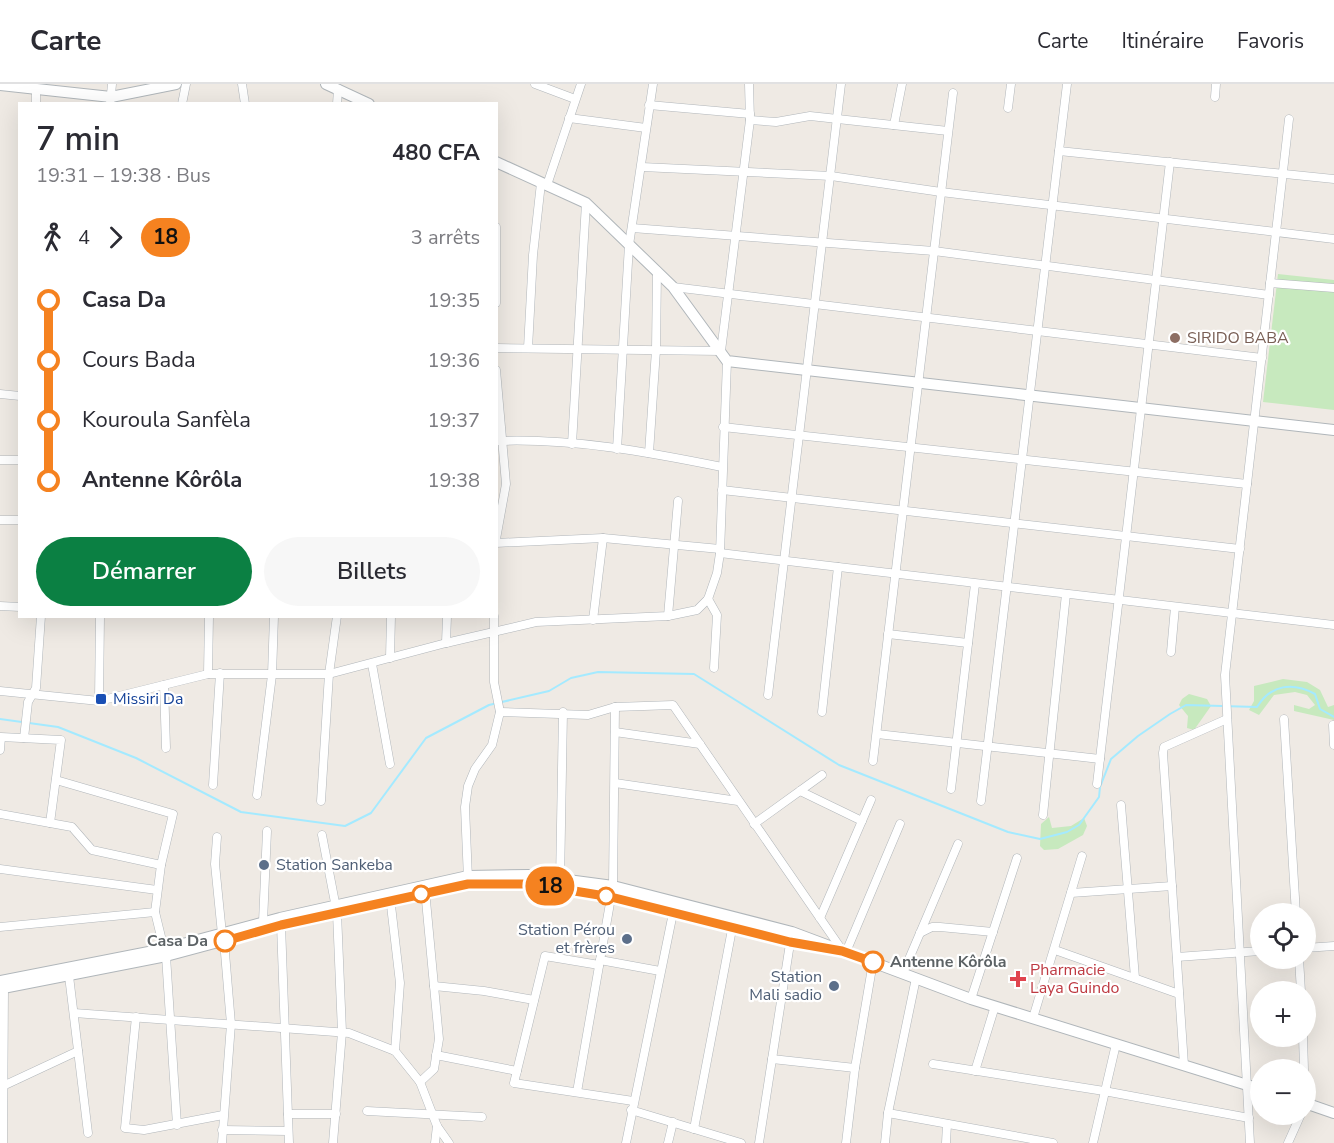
<!DOCTYPE html>
<html lang="fr">
<head>
<meta charset="utf-8">
<style>
	body { margin:0; font-family:"Nunito Sans",sans-serif; background:#f7f7f7; color:#2b2b33; height:100vh; display:flex; flex-direction:column; font-size:22px; white-space:nowrap }
	* { box-sizing:border-box; margin:0 }
	p { font-size:20px; color:#7c7c81 }
	.icon { flex:none; width:33px; height:33px; fill:none; stroke:currentColor; stroke-width:2; stroke-linecap:round; stroke-linejoin:round }
	.map { position:relative; flex:1; overflow:hidden }
	.details { position:absolute; left:18px; top:18px; width:480px; height:516px; display:flex; flex-direction:column; background:#fff; border-radius:0px; box-shadow:0 6px 24px #0002 }
	.details>* { flex:none }
	.badge { padding:0 12px; border-radius:20px; font-size:21px; line-height:39px }
	.fabs { position:absolute; left:1250px; top:819px; display:grid; gap:12px }
	.fabs a { display:grid; place-items:center; width:66px; height:66px; border-radius:50%; background:#fff; box-shadow:0 6px 24px #0002; font-size:30px }
	.map>.badge { position:absolute; translate:-50% -50%; box-shadow:0 0 0 3px #fff }
	.legs { display:flex; align-items:center; gap:9px; height:66px; padding:0 18px; font-size:20px }
	.legs p { margin-inline-start:auto }
	.summary { display:flex; align-items:center; justify-content:space-between; height:102px; padding:0 18px }
	h1 { font-size:33px; font-weight:600; line-height:45px }
	.primary-button { display:flex; gap:12px; margin-top:auto; padding:12px 18px }
	.primary-button a { flex:1; height:69px; border-radius:36px; background:#0b8043; color:#fff; font-size:24px; font-weight:600; line-height:69px; text-align:center }
	.primary-button a+a { background:#f7f7f7; color:#2b2b33 }
	ul { padding:0 18px; list-style:none }
	li { display:flex; align-items:center; gap:21px; height:60px; font-size:22px }
	li i { display:grid; place-items:center; width:9px; height:100%; margin:0 8px; background:currentColor }
	li i::after { content:''; width:15px; height:15px; margin:-8px; border:4px solid; border-radius:50%; background:#fff }
	li p { margin-inline-start:auto }
	li:first-child i { background:linear-gradient(#0000 50%,currentColor 0) }
	li:last-child i { background:linear-gradient(currentColor 50%,#0000 0) }
	header { display:flex; align-items:center; gap:36px; box-sizing:border-box; height:84px; padding:0 30px; background:#fff; border-bottom:2px solid #e1e1e2 }
	header strong { font-size:28px }
	nav { display:flex; gap:33px; margin-inline-start:auto; font-size:21px }
	.map>svg:first-child { display:block }
	.green { fill:#c7e9be }
	.lines { fill:none; stroke-linecap:round; stroke-linejoin:round }
	.stream { stroke:#a4eaff; stroke-width:2 }
	.street-casing { stroke:#b1b6ba; stroke-width:9 }
	.secondary-casing { stroke:#b0b6ba; stroke-width:12 }
	.street { stroke:#fff; stroke-width:8 }
	.secondary { stroke:#fff; stroke-width:10 }
	.line-1-casing { stroke:#fff; stroke-width:14 }
	.line-1 { stroke:#f58220; stroke-width:9 }
	.education-dot { fill:#8d6e63; stroke:#fff; stroke-width:2 }
	.transit-dot { fill:#1a4fb4; stroke:#fff; stroke-width:2 }
	.service-dot { fill:#5c6f8a; stroke:#fff; stroke-width:2 }
	.stop-1-dot { fill:#fff; stroke:#f58220; stroke-width:3 }
	.health-dot { fill:#e0444e; stroke:#fff; stroke-width:2 }
	.labels { text-anchor:middle; dominant-baseline:central; stroke-width:4.5; stroke-linejoin:round; paint-order:stroke }
	.education-label { font-size:16px; fill:#785e54; stroke:#fff; text-anchor:start }
	.transit-label { font-size:16px; fill:#164399; stroke:#fff; text-anchor:start }
	.service-label { font-size:16px; fill:#4e5e75; stroke:#fff; text-anchor:end }
	.stop-label { font-size:16px; font-weight:bold; fill:#5c6265; stroke:#fff; text-anchor:end }
	.health-label { font-size:16px; fill:#be3a42; stroke:#fff; text-anchor:start }
</style>
</head>
<body>
<header>
<strong>Carte</strong>
<nav><a>Carte</a><a>Itinéraire</a><a>Favoris</a></nav>
</header>
<div class="map">
<svg width="1334" height="1059" viewBox="0 0 1334 1059">
	<rect width="100%" height="100%" fill="#efeae4"/>
	<g class="green">
		<polygon points="1278,190 1334,196 1334,326 1263,318"/>
		<polygon points="1283,595 1307,598 1320,606 1328,623 1334,621 1334,636 1294,627 1294,621 1309,625 1315,621 1307,611 1295,608 1274,611 1259,631 1249,626 1254,617 1254,602"/>
		<polygon points="1189,610 1207,615 1211,622 1194,646 1187,644 1188,632 1179,621 1182,615"/>
		<polygon points="1049,733 1052,744 1071,742 1084,734 1087,742 1083,751 1058,765 1044,766 1040,762 1041,740"/>
	</g>
	<g class="lines">
		<path class="stream" d="M0,635l58,8 78,31 105,54 104,14 26,-13 55,-75 63,-33 60,-14 22,-13 27,-6 96,2 145,91 169,67 32,7 27,-7 12,-7 20,-28 1,-10 11,-28 27,-23 32,-22 16,-9 71,2c14,-23 36,-25 58,-13l5,15 14,8"/>
		<defs>
			<g id="street">
				<polyline points="242,0 245,20"/>
				<polyline points="535,0 575,15"/>
				<polyline points="1215,13 1216,0"/>
				<polyline points="36,20 36,5"/>
				<polyline points="110,20 112,0"/>
				<polyline points="182,20 186,0"/>
				<polyline points="337,20 338,5"/>
				<polyline points="649,21 750,30"/>
				<polyline points="1008,24 1011,0"/>
				<polyline points="569,34 646,44"/>
				<polyline points="750,36 776,38 810,32 948,47"/>
				<polyline points="894,41 902,0"/>
				<polyline points="1059,67 1334,95"/>
				<polyline points="642,83 831,92 941,108 1334,155"/>
				<polyline points="547,101 581,0"/>
				<polyline points="496,143 496,219"/>
				<polyline points="632,144 934,167 1269,211"/>
				<polyline points="1270,199 1334,204"/>
				<polyline points="673,203 1262,274"/>
				<polyline points="496,264 721,267 750,36 749,0"/>
				<polyline points="528,264 533,171 541,99"/>
				<polyline points="496,286 506,400 496,455"/>
				<polyline points="0,310 20,312"/>
				<polyline points="723,343 1247,400"/>
				<path d="M496,357c76,-3 152,11 226,26"/>
				<polyline points="572,360 586,119"/>
				<polyline points="617,365 629,161 653,0"/>
				<polyline points="649,369 656,266 657,187"/>
				<polyline points="0,376 20,376"/>
				<polyline points="722,406 1240,465"/>
				<polyline points="0,436 20,436"/>
				<polyline points="496,459 603,454 720,465"/>
				<polyline points="720,469 1334,541"/>
				<polyline points="708,515 717,531 714,584"/>
				<polyline points="0,522 20,523"/>
				<polyline points="494,532 494,598 500,628"/>
				<polyline points="668,532 678,417"/>
				<polyline points="593,536 603,454"/>
				<polyline points="888,550 968,559"/>
				<polyline points="446,559 447,532"/>
				<polyline points="1171,568 1175,523"/>
				<polyline points="390,574 391,532"/>
				<polyline points="372,580 390,680"/>
				<polyline points="208,590 209,532"/>
				<polyline points="164,601 166,664"/>
				<polyline points="0,607 99,617 208,590 329,590 446,559 536,538 668,532 697,526 708,515 717,489 720,469 727,277"/>
				<polyline points="768,611 841,0"/>
				<polyline points="99,617 100,532"/>
				<polyline points="822,628 838,483"/>
				<polyline points="1284,635 1296,830"/>
				<polyline points="1333,641 1334,661"/>
				<polyline points="615,648 700,660"/>
				<polyline points="877,650 1100,675"/>
				<polyline points="24,654 28,618 36,604 41,532"/>
				<polyline points="0,666 1,653 61,656 50,739"/>
				<polyline points="873,677 953,9"/>
				<polyline points="56,696 173,730 161,781 155,828 164,865"/>
				<polyline points="615,699 738,717"/>
				<polyline points="1097,700 1170,78"/>
				<polyline points="213,701 220,589"/>
				<polyline points="951,705 975,500"/>
				<polyline points="800,707 862,737"/>
				<polyline points="257,711 272,591 274,532"/>
				<polyline points="321,717 329,590 337,532"/>
				<polyline points="981,717 1067,0"/>
				<polyline points="1121,721 1135,894"/>
				<polyline points="0,730 72,743 92,766 161,781"/>
				<polyline points="1043,731 1066,510"/>
				<polyline points="754,740 822,691"/>
				<polyline points="322,751 337,829 342,948 333,1059"/>
				<polyline points="217,753 215,780 222,850"/>
				<polyline points="0,785 157,806"/>
				<polyline points="468,795 465,723 468,702 475,685 492,661 500,628 588,631 615,623 673,621 842,866"/>
				<polyline points="560,798 563,628"/>
				<polyline points="1071,809 1172,802"/>
				<polyline points="390,813 400,899 395,967"/>
				<polyline points="820,834 871,716"/>
				<polyline points="263,838 267,747"/>
				<polyline points="281,841 289,1059"/>
				<polyline points="0,843 155,828"/>
				<polyline points="920,849 932,843 940,843 993,848"/>
				<polyline points="1305,864 1334,862"/>
				<polyline points="1055,866 1179,910"/>
				<polyline points="846,868 900,740"/>
				<polyline points="166,872 177,1041"/>
				<polyline points="1177,873 1260,867"/>
				<polyline points="1299,874 1301,908"/>
				<polyline points="600,876 660,887"/>
				<polyline points="599,881 545,872 514,999 633,1017"/>
				<polyline points="903,889 958,760"/>
				<polyline points="69,892 88,1049"/>
				<polyline points="434,902 484,907 534,916"/>
				<polyline points="971,915 1017,774"/>
				<polyline points="74,929 349,949 395,967 420,998 437,1042 449,1059"/>
				<polyline points="136,933 125,1044 144,1046 223,1031"/>
				<polyline points="1033,934 1082,772"/>
				<polyline points="1303,952 1304,986"/>
				<polyline points="436,971 517,987"/>
				<polyline points="772,975 855,984"/>
				<polyline points="933,980 1104,1007 1249,1034"/>
				<polyline points="1184,981 1163,669 1164,663 1227,635"/>
				<polyline points="975,987 995,922"/>
				<polyline points="420,998 434,985 439,955 425,806"/>
				<polyline points="1,1003 78,967"/>
				<polyline points="577,1008 613,802 615,623"/>
				<polyline points="631,1026 741,1059"/>
				<polyline points="367,1027 482,1033"/>
				<polyline points="888,1029 1053,1059"/>
				<polyline points="288,1030 336,1030"/>
				<polyline points="694,1045 733,840"/>
				<polyline points="222,1046 288,1047"/>
				<polyline points="3,1059 4,904"/>
				<polyline points="222,1059 231,940 224,857"/>
				<polyline points="435,1059 437,1042"/>
				<polyline points="626,1059 673,829"/>
				<polyline points="668,1059 673,1038"/>
				<polyline points="759,1059 791,853"/>
				<polyline points="846,1059 855,984 873,878"/>
				<polyline points="885,1059 888,1029 916,894"/>
				<polyline points="946,1059 947,1040"/>
				<polyline points="1093,1059 1116,960"/>
				<polyline points="1250,1059 1225,591 1289,35"/>
				<polyline points="1288,1059 1301,1030"/>
			</g>
			<g id="secondary">
				<polyline points="326,0 369,20"/>
				<polyline points="0,1 111,13 176,0"/>
				<polyline points="496,78 586,119 673,203 727,277 1334,346"/>
				<polyline points="0,897 164,865 280,834 468,792 530,791 613,802 792,848 971,915 1260,1005"/>
				<polyline points="3,904 166,872 281,841 468,800 532,800 560,804 611,813 790,858 827,864"/>
				<polyline points="1305,1019 1334,1029"/>
			</g>
		</defs>
		<use href="#street" class="street-casing"/>
		<use href="#secondary" class="secondary-casing"/>
		<use href="#street" class="street"/>
		<use href="#secondary" class="secondary"/>
	</g>
	<g class="lines">
		<defs>
			<polyline id="line-1" points="225,857 281,841 468,800 532,800 611,813 790,858 842,867 873,878"/>
		</defs>
		<use href="#line-1" class="line-1-casing"/>
		<use href="#line-1" class="line-1"/>
	</g>
	<circle class="education-dot" cx="1175" cy="254" r="6"/>
	<rect class="transit-dot" x="95" y="609" width="12" height="12" rx="3"/>
	<g class="service-dot">
		<circle cx="264" cy="781" r="6"/>
		<circle cx="627" cy="855" r="6"/>
		<circle cx="834" cy="902" r="6"/>
	</g>
	<g class="stop-1-dot">
		<circle cx="421" cy="810" r="8"/>
		<circle cx="606" cy="812" r="8"/>
		<circle cx="225" cy="857" r="10"/>
		<circle cx="873" cy="878" r="10"/>
	</g>
	<path class="health-dot" d="M1015 886h6v6h6v6h-6v6h-6v-6h-6v-6h6z"/>
	<g class="labels">
		<g class="education-label">
			<text x="1187" y="254">SIRIDO BABA</text>
		</g>
		<g class="transit-label">
			<text x="113" y="615">Missiri Da</text>
		</g>
		<g class="service-label">
			<text x="276" y="781" text-anchor="start">Station Sankeba</text>
			<text x="615" y="846">Station Pérou<tspan x="615" dy="18">et frères</tspan></text>
			<text x="822" y="893">Station<tspan x="822" dy="18">Mali sadio</tspan></text>
		</g>
		<g class="stop-label">
			<text x="208" y="857">Casa Da</text>
			<text x="890" y="878" text-anchor="start">Antenne Kôrôla</text>
		</g>
		<g class="health-label">
			<text x="1030" y="886">Pharmacie<tspan x="1030" dy="18">Laya Guindo</tspan></text>
		</g>
	</g>
</svg>
<div class="fabs">
<a><svg class="icon" aria-label="locate" viewBox="0 0 24 24"><circle cx="12" cy="12" r="6"/><path d="M12 2v4M12 18v4M2 12h4M18 12h4"/></svg></a>
<a>+</a>
<a>−</a>
</div>
<b class="badge" style="left:550px;top:802px;background:#f58220;color:#111">18</b>
<section class="details">
<div class="summary"><div><h1>7 min</h1><p>19:31 – 19:38 · Bus</p></div><b>480 CFA</b></div>
<div class="legs"><svg class="icon" aria-label="walk" viewBox="0 0 24 24"><circle cx="13" cy="4" r="2"/><path d="M13 8l-2 6 4 7M11 14l-3 7M7 12l3-4h3l4 4"/></svg>4<svg class="icon" aria-label="forward" viewBox="0 0 24 24"><path d="M9 5l7 7-7 7"/></svg><b class="badge" style="background:#f58220;color:#111">18</b><p>3 arrêts</p></div>
<ul>
<li><i style="color:#f58220"></i><b>Casa Da</b><p>19:35</p></li>
<li><i style="color:#f58220"></i><span>Cours Bada</span><p>19:36</p></li>
<li><i style="color:#f58220"></i><span>Kouroula Sanfèla</span><p>19:37</p></li>
<li><i style="color:#f58220"></i><b>Antenne Kôrôla</b><p>19:38</p></li>
</ul>
<div class="primary-button"><a>Démarrer</a><a>Billets</a></div>
</section>
</div>
</body>
</html>
